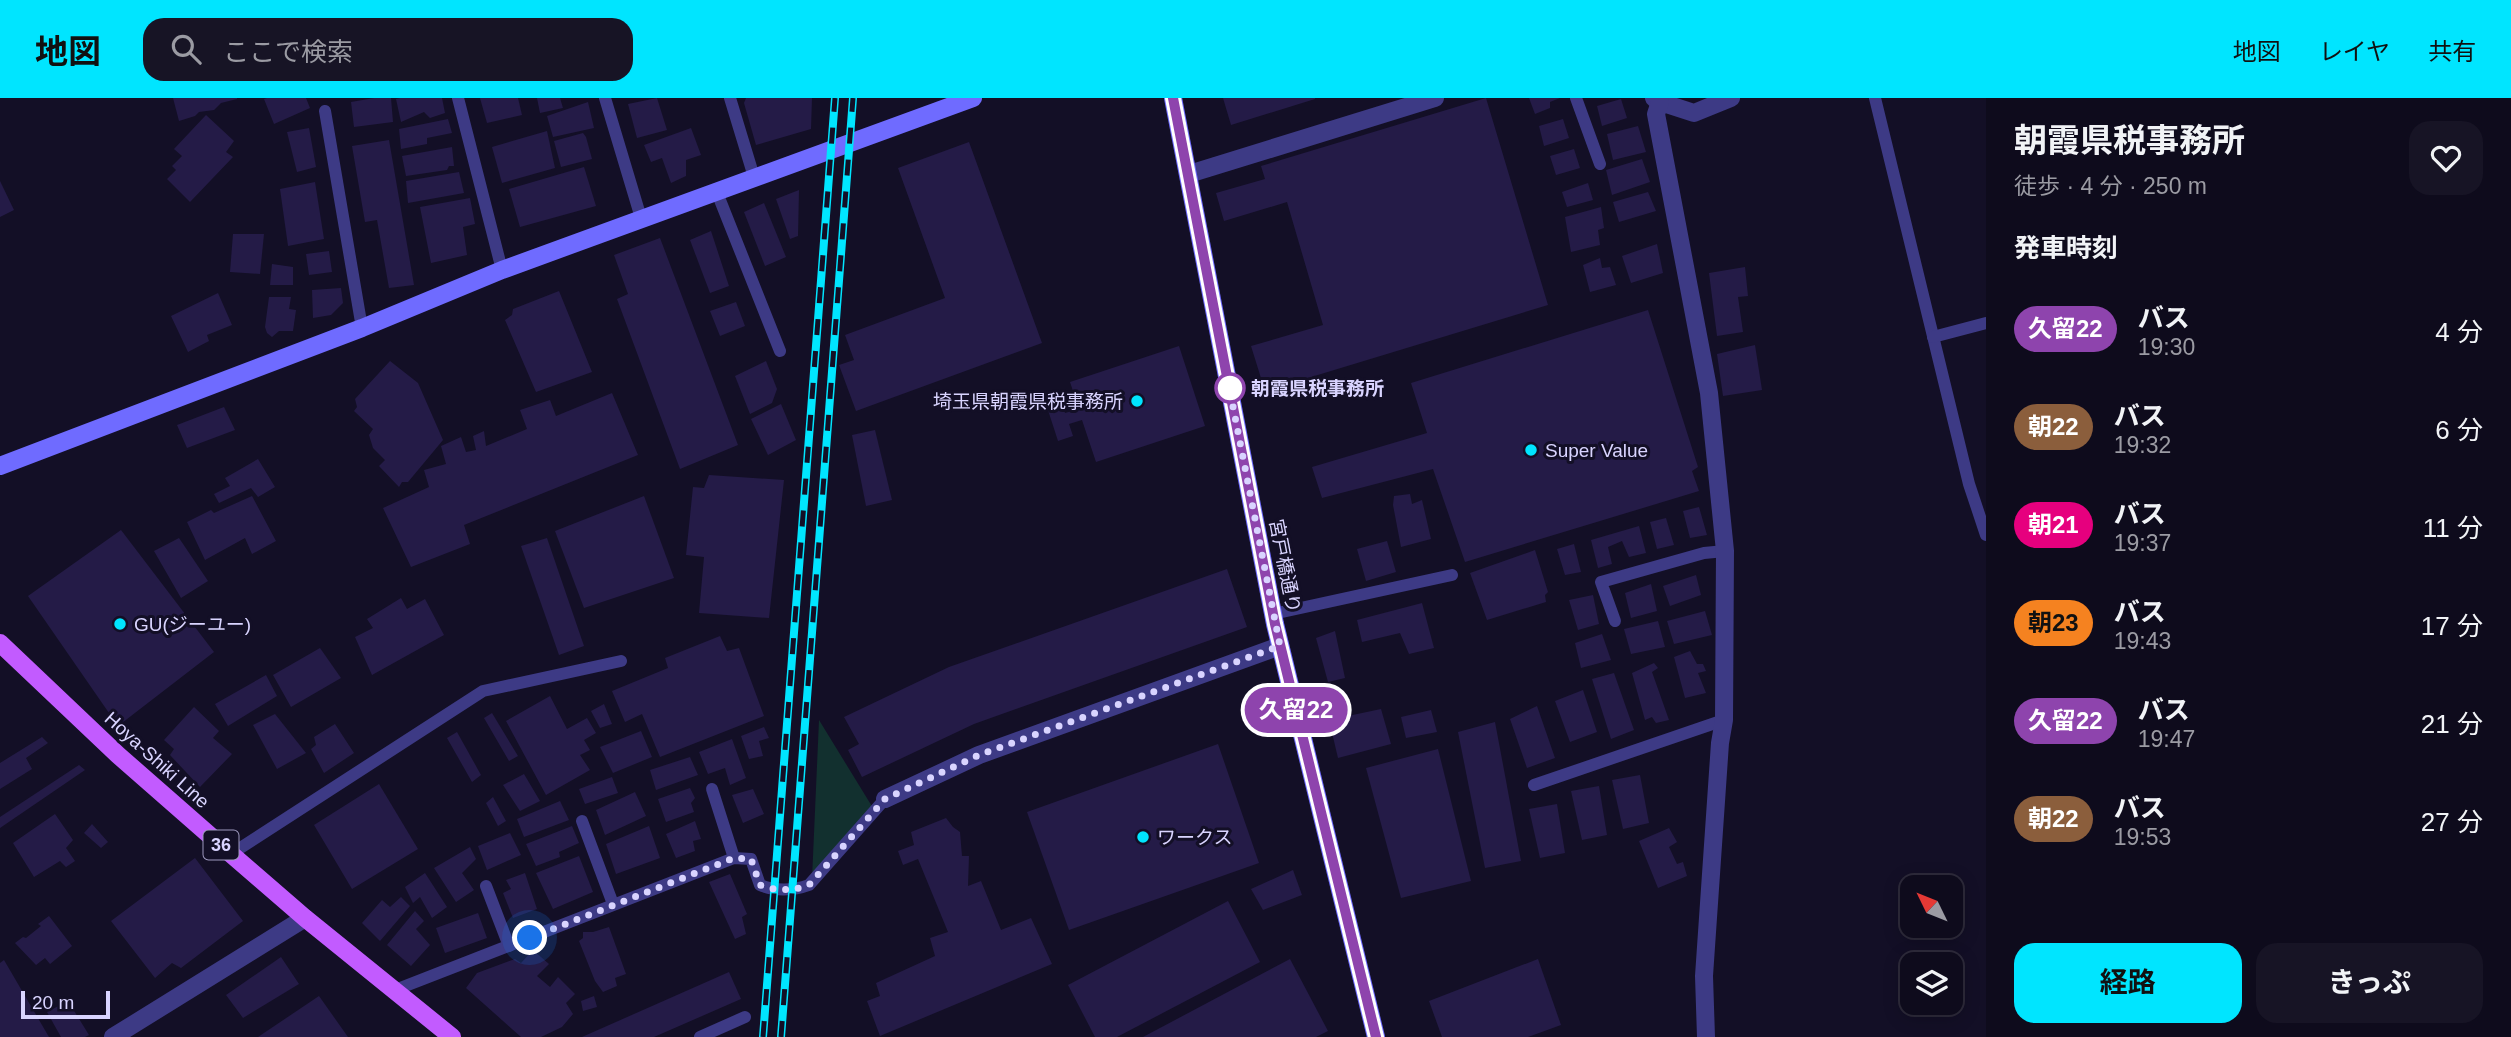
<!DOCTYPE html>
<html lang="ja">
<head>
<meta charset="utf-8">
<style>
	body { margin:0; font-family:Helvetica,"Noto Sans JP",sans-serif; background:#171425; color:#f1f3f6; height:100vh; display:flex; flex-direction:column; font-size:26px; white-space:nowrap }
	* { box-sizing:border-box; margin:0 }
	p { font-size:23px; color:#9b9ba3 }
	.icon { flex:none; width:38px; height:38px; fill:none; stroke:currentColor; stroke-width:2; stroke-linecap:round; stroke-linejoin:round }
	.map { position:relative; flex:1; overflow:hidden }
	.sheet { display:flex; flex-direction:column; background:#0e0b1c; width:525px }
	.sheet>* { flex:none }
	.badge { padding:0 14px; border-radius:23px; font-size:24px; line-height:46px }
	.needle { width:46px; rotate:313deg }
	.buttons { position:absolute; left:1900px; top:777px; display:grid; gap:14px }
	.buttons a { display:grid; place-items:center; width:63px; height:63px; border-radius:14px; background:#0e0b1c; box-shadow:0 4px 18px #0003,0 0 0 2px #2e2b3b; font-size:35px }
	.scale { position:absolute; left:21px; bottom:18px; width:89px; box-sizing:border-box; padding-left:7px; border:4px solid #d9d4ff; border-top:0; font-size:19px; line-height:24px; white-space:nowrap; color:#d9d4ff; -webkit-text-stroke:5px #130f26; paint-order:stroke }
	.you { position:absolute; width:35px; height:35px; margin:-18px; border:5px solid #fff; border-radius:50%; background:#1a73e8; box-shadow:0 0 0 10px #1a73e833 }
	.map>.badge { position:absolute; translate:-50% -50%; box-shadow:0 0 0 4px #fff }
	h2 { padding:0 28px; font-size:26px; line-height:63px }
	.round { display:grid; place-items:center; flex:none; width:74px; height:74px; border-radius:21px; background:#171425 }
	.head { display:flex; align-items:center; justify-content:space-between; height:119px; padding:0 28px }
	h1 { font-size:33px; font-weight:700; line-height:52px }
	.primary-button { display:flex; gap:14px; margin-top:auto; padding:14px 28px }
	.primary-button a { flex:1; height:80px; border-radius:21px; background:#00e5ff; color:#111; font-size:28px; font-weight:700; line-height:80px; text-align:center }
	.primary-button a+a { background:#171425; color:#f1f3f6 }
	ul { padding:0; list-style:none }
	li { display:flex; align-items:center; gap:21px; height:98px; padding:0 28px }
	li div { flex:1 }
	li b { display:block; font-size:26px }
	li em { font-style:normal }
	li .badge { min-width:77px; font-weight:700; text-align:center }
	header { display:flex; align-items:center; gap:42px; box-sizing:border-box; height:98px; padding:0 35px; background:#00e5ff; color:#111 }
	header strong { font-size:33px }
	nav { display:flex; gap:38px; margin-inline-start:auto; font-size:24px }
	.search { width:490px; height:63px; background:#171425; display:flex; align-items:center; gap:18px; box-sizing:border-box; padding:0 24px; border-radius:21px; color:#9b9ba3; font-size:26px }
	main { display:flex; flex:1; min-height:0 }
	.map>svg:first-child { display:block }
	.green { fill:#12302f }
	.building { fill:#241b47 }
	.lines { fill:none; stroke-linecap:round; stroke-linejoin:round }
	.lane { stroke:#3d3a85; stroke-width:12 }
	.street { stroke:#3d3a85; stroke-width:18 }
	.secondary { stroke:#6f6bff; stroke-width:18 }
	.primary { stroke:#c25bff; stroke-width:18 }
	.rail-casing { stroke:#00e5ff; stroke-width:8 }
	.rail { stroke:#130f26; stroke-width:5; stroke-dasharray:16; stroke-linecap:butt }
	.line-casing { stroke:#fff; stroke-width:16 }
	.line { stroke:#8e44ad; stroke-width:10 }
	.walk { stroke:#d9d4ff; stroke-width:7; stroke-dasharray:0 12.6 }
	.stop-dot { fill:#fff; stroke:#8e44ad; stroke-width:3.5 }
	.poi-dot { fill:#00e5ff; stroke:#130f26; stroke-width:2.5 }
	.labels { text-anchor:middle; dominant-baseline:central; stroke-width:6; stroke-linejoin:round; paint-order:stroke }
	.shield { fill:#130f26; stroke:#9e99be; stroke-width:2 }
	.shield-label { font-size:18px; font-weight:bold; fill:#d9d4ff }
	.stop-label { font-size:19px; font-weight:bold; fill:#d9d4ff; stroke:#130f26; text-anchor:start }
	.poi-label { font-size:19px; fill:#d9d4ff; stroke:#130f26; text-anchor:start }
	.street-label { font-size:19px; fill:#d9d4ff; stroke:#130f26 }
</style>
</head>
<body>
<header>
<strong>地図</strong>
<div class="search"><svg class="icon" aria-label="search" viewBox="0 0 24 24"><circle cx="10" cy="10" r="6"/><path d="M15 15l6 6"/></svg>ここで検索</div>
<nav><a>地図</a><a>レイヤ</a><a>共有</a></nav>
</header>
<main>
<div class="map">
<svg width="1986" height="939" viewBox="0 0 1986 939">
	<rect width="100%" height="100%" fill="#130f26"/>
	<polygon class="green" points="819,622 873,710 812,781"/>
	<g class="building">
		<polygon points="173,0 237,0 237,1 221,5 214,12 199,14 195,18 179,23"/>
		<polygon points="267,0 306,0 310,10 274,26 264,1"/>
		<polygon points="374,0 391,0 393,24 354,29 351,4"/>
		<polygon points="400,0 442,0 445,15 430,20 424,14 401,24 396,1"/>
		<polygon points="480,0 518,0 522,17 487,25"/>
		<polygon points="537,0 560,0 563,10 540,15"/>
		<polygon points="657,0 667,32 637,40 628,6"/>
		<polygon points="746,0 812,0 811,31 756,47 744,5"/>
		<polygon points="1223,0 1315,0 1315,1 1231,27"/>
		<polygon points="1486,0 1548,207 1265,293 1251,248 1323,227 1287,104 1224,123 1216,95 1265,81 1261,68"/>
		<polygon points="1529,0 1560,0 1550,4 1550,10 1535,16"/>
		<polygon points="1621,1 1627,20 1602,28 1597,8"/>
		<polygon points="588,4 594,30 553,39 547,18"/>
		<polygon points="206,17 234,43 226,54 233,59 190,104 167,81 176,72 172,68 182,58 174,51"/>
		<polygon points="448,21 452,35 427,40 427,46 401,51 399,31"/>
		<polygon points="1563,21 1569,40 1544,48 1539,28"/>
		<polygon points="1638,28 1646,54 1613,62 1607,36"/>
		<polygon points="309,30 316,69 297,74 287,34"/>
		<polygon points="691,30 701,57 686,62 686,78 671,85 662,60 651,64 644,47"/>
		<polygon points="547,33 555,70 502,85 492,49"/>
		<polygon points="583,35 586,39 592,61 561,69 554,43"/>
		<polygon points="389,42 414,187 389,190 377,122 365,124 352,48"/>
		<polygon points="969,44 1042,245 856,313 839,267 854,262 845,237 945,200 898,70"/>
		<polygon points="452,49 454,68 449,68 447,72 406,78 402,58"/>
		<polygon points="1574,51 1580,70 1556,77 1550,58"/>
		<polygon points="1642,61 1650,84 1612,97 1606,72"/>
		<polygon points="584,69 596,108 520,129 509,91"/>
		<polygon points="459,74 464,95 408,105 406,83"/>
		<polygon points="0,83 14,112 0,119"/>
		<polygon points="315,84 324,141 288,148 280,91"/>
		<polygon points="1588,85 1593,102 1567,109 1562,94"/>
		<polygon points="799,92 798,138 790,141 776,101"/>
		<polygon points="1648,94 1656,113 1619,124 1613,104"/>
		<polygon points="470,100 475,126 463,129 467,157 431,165 420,109"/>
		<polygon points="764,105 786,159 765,168 744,114"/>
		<polygon points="1601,109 1604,130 1598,132 1600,147 1571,154 1565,119"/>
		<polygon points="711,133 729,188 710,195 690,142"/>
		<polygon points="233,136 264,136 260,176 230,174"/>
		<polygon points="660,140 738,347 680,371 617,201 628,196 614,157"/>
		<polygon points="1657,146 1663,175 1631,185 1622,158"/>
		<polygon points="329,153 332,174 309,177 306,156"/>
		<polygon points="1600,160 1602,170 1610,169 1616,187 1590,194 1583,167"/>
		<polygon points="272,166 293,169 293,187 270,187"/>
		<polygon points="1745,169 1748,198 1738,199 1743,234 1717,238 1709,175"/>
		<polygon points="341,190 343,205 331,217 313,220 312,192"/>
		<polygon points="559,193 592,274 536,294 505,222 512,217 513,211"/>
		<polygon points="218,195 232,227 207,237 209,243 188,254 171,218"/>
		<polygon points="269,199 291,199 289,211 296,212 293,233 279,233 272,239 267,235 265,229"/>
		<polygon points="736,204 745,228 720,238 710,213"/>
		<polygon points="1648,212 1698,369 1692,373 1699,393 1465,464 1433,371 1322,400 1312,369 1427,335 1411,285"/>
		<polygon points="1755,247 1762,292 1723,298 1717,256"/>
		<polygon points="1179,248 1205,328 1096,364 1082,322 1069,326 1073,338 1058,343 1046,306 1061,301 1065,315 1079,311 1070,284"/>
		<polygon points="390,263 418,285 443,342 408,384 402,384 399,389 379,368 385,362 373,350 369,337 373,331 354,313 357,309 355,301"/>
		<polygon points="766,263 777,291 772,305 750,316 735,278"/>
		<polygon points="612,295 638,357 464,427 470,446 411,469 383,410 429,389 424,372 446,366 441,348 461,339 466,354 476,352 473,338 484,333 486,348 527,331 520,312 550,302 556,318"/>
		<polygon points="781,306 796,342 768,357 751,321"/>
		<polygon points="224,309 235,332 187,350 177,327"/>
		<polygon points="875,332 892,402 866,408 852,337"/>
		<polygon points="258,361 275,389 258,399 251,390 219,405 214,396 230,388 225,380"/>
		<polygon points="709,377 784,382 769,520 699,515 704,459 686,457 693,389 704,390"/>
		<polygon points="1410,396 1412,406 1422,402 1431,441 1401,449 1393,407 1394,398"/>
		<polygon points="252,398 276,443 252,456 245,440 205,462 187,424 211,412 214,415"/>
		<polygon points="644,398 674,480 584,510 555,433"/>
		<polygon points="1699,409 1707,437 1690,440 1683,413"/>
		<polygon points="1666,420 1674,447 1657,451 1650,424"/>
		<polygon points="1639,428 1646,455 1629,459 1622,443 1608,449 1612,466 1598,470 1591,442"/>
		<polygon points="121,432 214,554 118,628 28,498"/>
		<polygon points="179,440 208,483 181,500 154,453"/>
		<polygon points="547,440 584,548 559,557 521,448"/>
		<polygon points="1387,443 1396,474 1366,483 1357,451"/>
		<polygon points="1574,446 1581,474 1565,477 1557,451"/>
		<polygon points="1535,452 1548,494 1545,497 1546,504 1487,522 1470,475"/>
		<polygon points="1227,471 1247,529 974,626 862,679 848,652 859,646 844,619 949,569"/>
		<polygon points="1696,477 1701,497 1670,508 1663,488"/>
		<polygon points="1651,486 1657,513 1631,520 1625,495"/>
		<polygon points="1593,497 1599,526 1578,532 1569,502"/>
		<polygon points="401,500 407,511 425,501 444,537 372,577 355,539 373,530 367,521"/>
		<polygon points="1422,505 1434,550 1409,556 1400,535 1362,544 1357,522"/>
		<polygon points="1705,513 1712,537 1674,546 1667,523"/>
		<polygon points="1658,523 1665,549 1631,556 1624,531"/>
		<polygon points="1335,533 1345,580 1328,584 1316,540"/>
		<polygon points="1602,536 1611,562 1581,570 1575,545"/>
		<polygon points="720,538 727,553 739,550 764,618 660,659 642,616 625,624 612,593 668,570 665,560"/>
		<polygon points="320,550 341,580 291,609 273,577"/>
		<polygon points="1690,553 1697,566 1703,566 1706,573 1698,575 1706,595 1685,600 1674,559"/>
		<polygon points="1654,565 1658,570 1652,574 1669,622 1656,625 1652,619 1645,622 1632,575"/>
		<polygon points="1614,575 1634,632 1611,641 1592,581"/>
		<polygon points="266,577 277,598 228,628 215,606"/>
		<polygon points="1583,592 1597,634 1570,644 1555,603"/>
		<polygon points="550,598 567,631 587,620 596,635 584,642 590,652 580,657 590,672 546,697 506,623"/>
		<polygon points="604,606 612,626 600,630 591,613"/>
		<polygon points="1537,608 1555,660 1527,670 1510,621"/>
		<polygon points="194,609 219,633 213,640 232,656 200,689 170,657 174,651 164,642"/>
		<polygon points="1381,611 1391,646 1338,660 1329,622"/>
		<polygon points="1431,612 1437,634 1406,640 1401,619"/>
		<polygon points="492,615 518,658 509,663 484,620"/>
		<polygon points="275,616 306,655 277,671 253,627"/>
		<polygon points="1495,624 1521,763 1485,770 1458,634"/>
		<polygon points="335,626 354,655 324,675 311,651 316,647 314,639"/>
		<polygon points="764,629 769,640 759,643 763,658 749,661 741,638"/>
		<polygon points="641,633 652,659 613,675 600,649"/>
		<polygon points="457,634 481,677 472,684 447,640"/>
		<polygon points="42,639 48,645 26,660 32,671 0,691 0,665"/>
		<polygon points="732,641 746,680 730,687 725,670 708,676 699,654"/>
		<polygon points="1218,646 1259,765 1069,832 1027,714"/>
		<polygon points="1438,651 1471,783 1401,800 1366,670"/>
		<polygon points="690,659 698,677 656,692 650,672"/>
		<polygon points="79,667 85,672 0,730 0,719"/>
		<polygon points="524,676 540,703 520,713 503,687"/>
		<polygon points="1640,677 1649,725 1623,731 1612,682"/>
		<polygon points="612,679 618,695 585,706 579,691"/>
		<polygon points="379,686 418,751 352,791 314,727"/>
		<polygon points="1599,688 1607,737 1582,742 1571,693"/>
		<polygon points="690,690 695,700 691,705 694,714 666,724 658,701"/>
		<polygon points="753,691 764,716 743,725 732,697"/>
		<polygon points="635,694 646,718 605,737 596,712"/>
		<polygon points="493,699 506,723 498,728 486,705"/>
		<polygon points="560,703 569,722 524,739 517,721"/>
		<polygon points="1557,706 1565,755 1540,760 1529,711"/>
		<polygon points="55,716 73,742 66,750 75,763 66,769 60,763 34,779 13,745"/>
		<polygon points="946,720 953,729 960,734 962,758 969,758 968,788 981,783 1001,832 1031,820 1052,866 880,938 867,903 880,898 876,885 935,858 930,840 948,834 918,761 903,767 898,753 914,747 911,734"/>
		<polygon points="695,723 701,741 693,743 695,753 676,760 666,736"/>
		<polygon points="92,726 108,744 101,750 84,735"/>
		<polygon points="572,728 579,745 559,754 560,759 536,768 526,746"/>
		<polygon points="649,728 660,760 616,776 606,746"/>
		<polygon points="1669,730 1677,744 1669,749 1677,766 1683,764 1687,778 1658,790 1639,743"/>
		<polygon points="510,735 521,757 487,772 478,748"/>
		<polygon points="470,749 476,761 462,775 474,792 456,804 434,770"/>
		<polygon points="579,758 593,794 553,811 536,775"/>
		<polygon points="195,760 243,823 181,870 172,865 155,880 111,823"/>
		<polygon points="1293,772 1302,797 1263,812 1251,791"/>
		<polygon points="425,775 447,809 432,820 420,799 413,805 405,789"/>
		<polygon points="525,775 537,811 513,820 503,795 511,791 506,782"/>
		<polygon points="730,776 747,816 742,819 746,836 735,841 709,784"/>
		<polygon points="401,799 410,808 380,843 362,825 382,802 390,809"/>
		<polygon points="1228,803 1260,864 1117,939 1095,939 1068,887"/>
		<polygon points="415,813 424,823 416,831 430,847 411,868 387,847"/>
		<polygon points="478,815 487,840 445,855 436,830"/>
		<polygon points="49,818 72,848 50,866 45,860 36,867 15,845 23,839 26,840 41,828 38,826"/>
		<polygon points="609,829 626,876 615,880 617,888 603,894 595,883 579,843 583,840 583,834 593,834"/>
		<polygon points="533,852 549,866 537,878 550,889 558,879 575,896 566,905 573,916 562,929 541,939 521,939 466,890 477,875 515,861 521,865"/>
		<polygon points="281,859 299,886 243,920 226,897"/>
		<polygon points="1290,861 1328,933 1316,939 1143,939"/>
		<polygon points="1538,861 1561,927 1528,939 1442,939 1429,903"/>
		<polygon points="4,862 49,939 0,939 0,865"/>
		<polygon points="729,874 741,901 654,939 582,939"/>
		<polygon points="319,898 348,939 258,939"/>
		<polygon points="594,898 597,909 583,913 581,903"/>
		<polygon points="68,903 89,937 85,939 61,939 47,914"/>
	</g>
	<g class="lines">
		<g class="lane">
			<polyline points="458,0 502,172"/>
			<polyline points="605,0 641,120"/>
			<polyline points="730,0 754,79"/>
			<polyline points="1576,0 1600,66"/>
			<polyline points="1875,0 1969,386 1986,437"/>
			<polyline points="325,13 362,230"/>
			<polyline points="716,92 780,253"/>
			<polyline points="1933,239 1986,225"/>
			<polyline points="1273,516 1452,477"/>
			<polyline points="1615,523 1601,484 1704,455 1725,453"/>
			<polyline points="1534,687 1724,622"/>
			<polyline points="712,691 734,760"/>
			<polyline points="582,723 613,806"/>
			<polyline points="231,756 483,593 621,563"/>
			<polyline points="486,788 509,848"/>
			<path d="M395,892l339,-132 17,1 9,26c14,6 33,6 49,0l76,-86"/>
			<polyline points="700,939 745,919"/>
		</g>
		<g class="street">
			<polyline points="1654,0 1660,4 1694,15 1731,0"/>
			<polyline points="1660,4 1656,16 1709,295 1725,453 1724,622 1720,645 1704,878 1706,939"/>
			<polyline points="1189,76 1435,0"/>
			<polyline points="885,701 979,657 1280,548"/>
			<polyline points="113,939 305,820"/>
		</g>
		<g class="secondary">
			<polyline points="1173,0 1275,526 1376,939"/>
			<polyline points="0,368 362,230 502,172 973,0"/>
		</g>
		<polyline class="primary" points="0,545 118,657 231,756 305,820 452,939"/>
		<defs>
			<g id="rail">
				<polyline points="763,939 835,0"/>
				<polyline points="781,939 853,0"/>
			</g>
		</defs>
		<use href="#rail" class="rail-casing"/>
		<use href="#rail" class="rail"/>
	</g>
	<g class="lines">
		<defs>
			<polyline id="line" points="1173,0 1275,526 1376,939"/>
		</defs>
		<use href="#line" class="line-casing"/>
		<use href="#line" class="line"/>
		<path class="walk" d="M530,840l204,-80 17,1 9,26c14,6 34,6 49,0l76,-86 94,-44 301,-109 -52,-265 2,7"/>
	</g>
	<circle class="stop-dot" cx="1230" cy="290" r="14"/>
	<g class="poi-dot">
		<circle cx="1137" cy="303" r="7"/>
		<circle cx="1531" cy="352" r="7"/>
		<circle cx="120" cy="526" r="7"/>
		<circle cx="1143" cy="739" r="7"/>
	</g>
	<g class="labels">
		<rect class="shield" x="203.5" y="732.5" width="35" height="29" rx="5"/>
		<g class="shield-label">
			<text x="221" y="747">36</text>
		</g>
		<g class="stop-label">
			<text x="1251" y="290">朝霞県税事務所</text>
		</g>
		<g class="poi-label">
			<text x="1123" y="303" text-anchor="end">埼玉県朝霞県税事務所</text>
			<text x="1545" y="352">Super Value</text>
			<text x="134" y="526">GU(ジーユー)</text>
			<text x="1157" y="739">ワークス</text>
		</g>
		<g class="street-label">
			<text transform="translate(1285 468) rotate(79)">宮戸橋通り</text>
			<text transform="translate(157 662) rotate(42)">Hoya-Shiki Line</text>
		</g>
	</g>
</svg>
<div class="buttons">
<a><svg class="needle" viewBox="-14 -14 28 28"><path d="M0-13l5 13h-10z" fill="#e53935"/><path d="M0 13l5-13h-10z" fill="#9b9ba3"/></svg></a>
<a><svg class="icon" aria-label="layers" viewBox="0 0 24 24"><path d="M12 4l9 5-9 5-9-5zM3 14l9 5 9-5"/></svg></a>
</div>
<div class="scale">20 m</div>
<div class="you" style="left:530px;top:840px"></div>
<b class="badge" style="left:1296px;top:612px;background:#8e44ad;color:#fff">久留22</b>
</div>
<section class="sheet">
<div class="head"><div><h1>朝霞県税事務所</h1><p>徒歩 · 4 分 · 250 m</p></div><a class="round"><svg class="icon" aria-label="heart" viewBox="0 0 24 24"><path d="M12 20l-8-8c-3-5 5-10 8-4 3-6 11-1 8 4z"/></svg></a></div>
<h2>発車時刻</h2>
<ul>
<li><span class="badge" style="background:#8e44ad;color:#fff">久留22</span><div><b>バス</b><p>19:30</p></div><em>4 分</em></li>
<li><span class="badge" style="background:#8b5e3c;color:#fff">朝22</span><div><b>バス</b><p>19:32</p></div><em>6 分</em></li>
<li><span class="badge" style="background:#e6007e;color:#fff">朝21</span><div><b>バス</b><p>19:37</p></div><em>11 分</em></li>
<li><span class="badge" style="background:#f58220;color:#111">朝23</span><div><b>バス</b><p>19:43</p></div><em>17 分</em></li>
<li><span class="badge" style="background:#8e44ad;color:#fff">久留22</span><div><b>バス</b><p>19:47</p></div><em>21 分</em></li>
<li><span class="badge" style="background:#8b5e3c;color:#fff">朝22</span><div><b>バス</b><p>19:53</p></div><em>27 分</em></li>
</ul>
<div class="primary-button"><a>経路</a><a>きっぷ</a></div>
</section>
</main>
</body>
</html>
